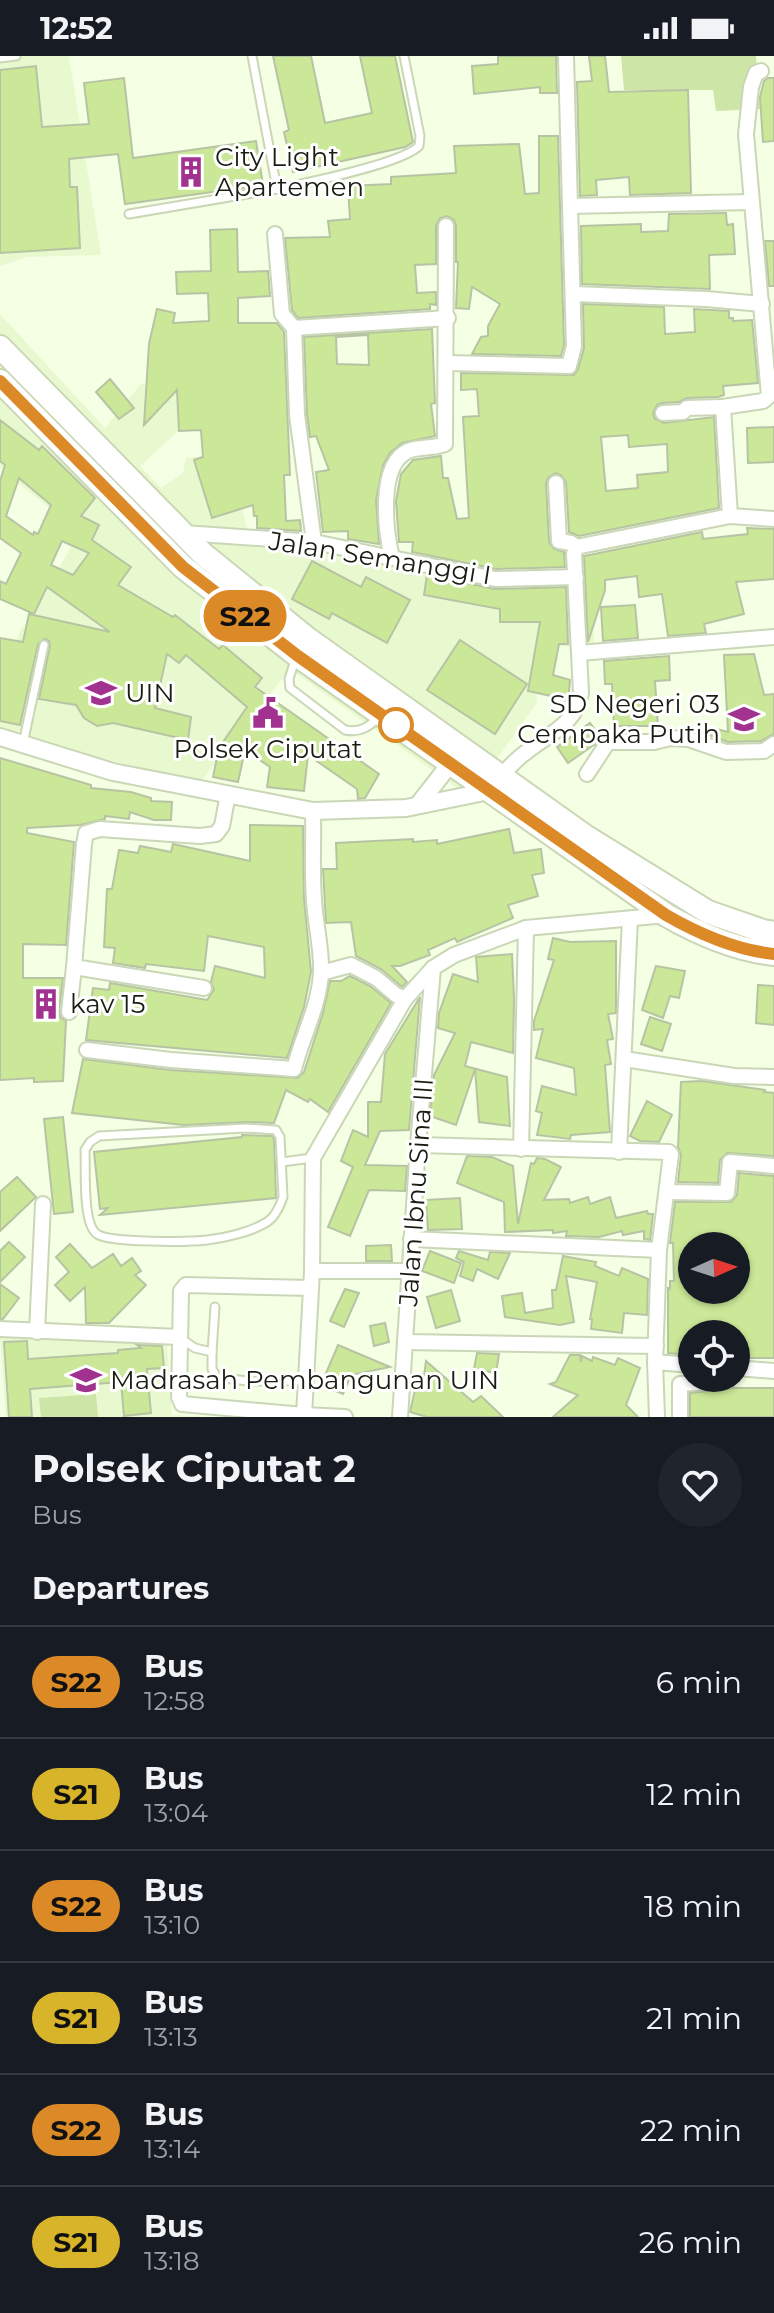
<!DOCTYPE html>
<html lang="en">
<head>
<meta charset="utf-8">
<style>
	body { margin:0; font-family:Montserrat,sans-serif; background:#20242c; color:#f1f3f6; height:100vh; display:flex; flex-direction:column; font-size:30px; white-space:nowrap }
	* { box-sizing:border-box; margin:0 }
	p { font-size:26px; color:#9ea1a6 }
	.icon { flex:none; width:44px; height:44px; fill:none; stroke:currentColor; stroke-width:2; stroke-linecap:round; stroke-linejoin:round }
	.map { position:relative; height:1361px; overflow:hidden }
	.side { display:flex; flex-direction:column; background:#171b24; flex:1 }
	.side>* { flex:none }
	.badge { padding:0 16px; border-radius:26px; font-size:28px; line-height:52px }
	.needle { width:52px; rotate:87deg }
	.fabs { position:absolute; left:678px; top:1176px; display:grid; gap:16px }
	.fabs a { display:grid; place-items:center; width:72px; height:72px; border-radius:50%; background:#171b24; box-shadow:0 2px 6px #0004; font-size:40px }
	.map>.badge { position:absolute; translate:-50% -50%; box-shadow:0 0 0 4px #fff }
	h2 { padding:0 32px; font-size:30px; line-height:72px }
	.round { display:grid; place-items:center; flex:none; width:84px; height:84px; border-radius:42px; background:#20242c }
	.head { display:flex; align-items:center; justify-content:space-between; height:136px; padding:0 32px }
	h1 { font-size:38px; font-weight:700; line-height:60px }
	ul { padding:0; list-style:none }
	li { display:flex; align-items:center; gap:24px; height:112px; padding:0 32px; border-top:2px solid #363941 }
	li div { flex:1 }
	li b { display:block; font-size:30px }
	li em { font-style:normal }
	li .badge { min-width:88px; font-weight:700; text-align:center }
	.status { display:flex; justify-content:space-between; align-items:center; height:56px; padding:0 40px; background:#171b24; direction:ltr }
	.status svg { height:22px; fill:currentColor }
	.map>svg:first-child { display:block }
	.built { fill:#e9f9cf }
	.green { fill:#cee5a8 }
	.building { fill:#cbe898; stroke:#b7c4a3; stroke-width:2; fill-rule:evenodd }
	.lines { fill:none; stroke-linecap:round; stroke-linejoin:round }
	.service-casing { stroke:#cad7b6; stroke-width:11 }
	.minor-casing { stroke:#cad7b6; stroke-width:18 }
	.tertiary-casing { stroke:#cad7b6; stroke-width:20 }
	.trunk-casing { stroke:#cad7b6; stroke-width:26 }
	.service { stroke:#fff; stroke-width:7 }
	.minor { stroke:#fff; stroke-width:14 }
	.tertiary { stroke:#fff; stroke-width:16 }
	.trunk { stroke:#fff; stroke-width:22 }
	.line-casing { stroke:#fff; stroke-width:18 }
	.line { stroke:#dc8a27; stroke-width:12 }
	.stop-dot { fill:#fff; stroke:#dc8a27; stroke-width:4 }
	.labels { text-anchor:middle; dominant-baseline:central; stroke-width:6; stroke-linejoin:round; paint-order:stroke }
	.poi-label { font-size:26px; fill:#191d11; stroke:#fff; text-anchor:start }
	.street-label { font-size:26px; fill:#191d11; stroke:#fff }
</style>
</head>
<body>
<div class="status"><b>12:52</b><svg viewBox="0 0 49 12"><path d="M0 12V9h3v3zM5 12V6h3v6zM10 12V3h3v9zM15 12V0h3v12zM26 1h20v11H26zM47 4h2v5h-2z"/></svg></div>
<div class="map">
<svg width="774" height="1361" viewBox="0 0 774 1361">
	<rect width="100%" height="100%" fill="#f4ffe3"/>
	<g class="built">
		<polygon points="0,0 69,0 101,199 27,201 0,210"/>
		<polygon points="0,258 105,372 141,328 190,338 185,369 140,410 161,432 183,417 186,402 230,398 250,487 314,487 360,504 512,526 591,534 595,595 543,587 536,648 470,741 290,613 200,726 0,678 0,620 22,572 39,549 79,476 0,412"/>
		<polygon points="29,1280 167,1288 172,1359 208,1361 6,1361 0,1282"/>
	</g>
	<g class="green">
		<polygon points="621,0 756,0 760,53 716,55 713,34 624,34"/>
		<polygon points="96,1338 98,1361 41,1361 39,1342"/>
	</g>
	<g class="building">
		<polygon points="273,0 311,0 325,67 372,57 360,0 395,0 413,86 405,91 293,116 284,76 289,74"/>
		<polygon points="498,0 556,0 557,37 540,37 540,31 474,38 472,10 498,8"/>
		<polygon points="589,0 605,0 609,36 688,34 691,137 630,139 629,121 596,124 597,139 580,140 577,26 592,25"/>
		<polygon points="36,10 42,71 89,68 84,27 124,22 133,102 256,85 263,129 125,148 118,98 69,103 70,131 77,131 80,192 0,197 0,14"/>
		<polygon points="768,22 774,22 774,85 763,86 760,41 764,25"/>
		<polygon points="539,80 558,80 564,289 561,300 472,298 481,281 488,280 488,270 500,248 472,231 469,253 456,252 458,206 456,206 456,170 454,164 447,160 440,162 436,169 436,208 415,209 417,237 436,236 436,249 430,248 430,253 298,262 292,254 285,182 330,181 328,165 350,163 348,130 391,128 391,121 456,117 454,90 519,88 525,138 539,137"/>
		<polygon points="726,157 727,169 733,168 735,198 709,199 710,233 582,228 581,170 641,168 641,176 668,175 669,158"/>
		<polygon points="237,173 238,216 268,215 270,240 238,242 238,267 277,267 284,276 290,419 284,419 286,465 300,464 301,475 257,472 257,460 254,460 253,449 212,462 194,404 203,401 201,374 179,375 177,334 144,369 149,288 157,253 175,257 173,267 209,265 208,237 177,238 176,216 211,215 210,174"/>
		<polygon points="765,185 774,185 774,230 769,230"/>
		<path d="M583,248l81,3 1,27 30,-2 -1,-23 35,2v7h4v3l19,-1 6,63 -35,3 1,9 -6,2 -31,1 -8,4 -17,1 -5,2 -4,8 2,6 9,4 50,-6 5,91 -140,28 -10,-4 -3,-50 -5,-7 -6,-2 -7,5 -2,5 3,59 5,7 10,3 1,15 -69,2 -84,-17 1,-10h-14l-3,-41 5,-27 12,-14 28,-4 2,22h5l9,41 12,-1 -6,-101 16,-1 -2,-27 -16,1v-17l113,2 4,-6 6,-21zM628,379l1,12 38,-3 1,28 -31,3 1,13 -32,3 -5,-54z"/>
		<path d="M432,273l3,74 -4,1 4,32 -33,7 -12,10 -7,12 -7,35 3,44 -31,-5v-8l-25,1 -7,-60 13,-2 -13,-34 -6,1 -3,-23 -3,-77zM368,279l1,30 -32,-1 -1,-27z"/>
		<polygon points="110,323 134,352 119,363 96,336"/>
		<path d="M0,364l39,30 3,-4 53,52 -14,18 18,9 -7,15 39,27 -13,18 55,32 2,-2 44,34 4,-4 39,33 -7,9 124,87 -14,24 -7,1 -1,-10 -49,-34 -4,36 -37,-4 3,-20 -25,-17 -7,32 -25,-5 6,-29 28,-41 -61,-52 -7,8 -12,-9 -12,54 36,9 -3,23 -75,-17 -16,3 -13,-8 -8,-13 -37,-6 11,-53 -1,-5 -4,-2 -7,5 -18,81 -20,-4v-83l23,4 6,-28 81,18 -63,-45 -13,27 -34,-15v-18l6,3 15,-31 -21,-15v-57l5,-16 -5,-4zM19,422l32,27 -13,29 -4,-2 -1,3 -27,-19zM62,485l27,12 -16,22 -22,-10z"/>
		<polygon points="774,371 774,406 748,407 747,372"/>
		<polygon points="747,472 774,473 774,523 736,526 744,558 704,568 706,577 668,580 662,538 639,541 637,520 605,524 605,534 588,586 584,500 702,476 703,483 748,478"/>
		<polygon points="312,505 361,531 366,521 410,544 387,587 332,557 329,563 292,543"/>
		<polygon points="427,519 495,533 566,531 568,588 559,588 553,619 570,624 568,646 551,640 528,635 540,566 500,566 500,553 424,539"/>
		<polygon points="635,549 638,582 603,585 601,551"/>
		<polygon points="460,584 527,628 495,678 427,634"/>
		<polygon points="754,598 764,639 774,638 774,678 761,685 728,686 703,677 705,670 728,676 724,599"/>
		<polygon points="669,600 670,624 655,625 658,670 614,670 612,628 605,628 604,605"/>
		<polygon points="590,667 600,680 595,688 568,707 557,691"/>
		<polygon points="0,702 91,729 91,732 131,736 151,742 151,745 172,746 171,764 154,764 130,756 129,763 105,760 105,763 80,769 27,772 27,777 74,786 66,889 23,888 23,922 63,922 59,955 60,961 66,965 63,1025 34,1026 34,1022 0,1024"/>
		<polygon points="250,769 303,770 304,843 311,916 304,951 287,1002 86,984 93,932 109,934 110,927 207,944 214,934 211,926 215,910 265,922 264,891 208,880 204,915 146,908 145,912 113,907 115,892 104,891 107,833 112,833 119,794 138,797 140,790 171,796 173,788 250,805"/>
		<polygon points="509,773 514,797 541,793 544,817 532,819 538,840 508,849 513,862 457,886 455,882 428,894 430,899 400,910 392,910 407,926 402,931 381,913 356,900 351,866 326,867 323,813 337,813 336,787 413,783 413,786 437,784 437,788"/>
		<polygon points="553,882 570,886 616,885 616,957 608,958 613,983 607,984 611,1008 605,1009 610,1076 571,1079 570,1083 537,1079 542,1057 536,1055 542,1030 576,1039 574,1012 536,1002 543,973 534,974 534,965 554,904 548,903"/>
		<polygon points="512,898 514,943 513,997 471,986 465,1010 507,1021 510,1070 479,1066 475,1013 456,1069 430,1060 434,1019 455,977 438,972 439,957 453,918 478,926 476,901"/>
		<polygon points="656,910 685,915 679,942 670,940 663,962 642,954"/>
		<polygon points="350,920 370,930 391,947 328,1056 310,1043 308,1046 286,1034 274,1067 246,1066 184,1069 72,1057 83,1003 170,1014 298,1022 304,1016 323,957 330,925 341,925"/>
		<polygon points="758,929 774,930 774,969 756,967"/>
		<polygon points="420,941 409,1074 380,1075 365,1109 407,1110 405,1135 369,1134 350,1180 328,1171 353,1111 341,1105 353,1074 368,1081 368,1046 381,1046 385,998"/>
		<polygon points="650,961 671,968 662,995 641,988"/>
		<polygon points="702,1025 765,1034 764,1036 774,1037 774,1100 727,1097 720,1104 718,1127 678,1126 681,1099 678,1091 681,1026"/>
		<polygon points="647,1045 672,1059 659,1086 640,1085 630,1080"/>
		<polygon points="63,1061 73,1156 54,1158 44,1063"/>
		<polygon points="242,1079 272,1080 274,1083 276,1142 100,1159 108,1152 100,1153 94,1096 242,1081"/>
		<polygon points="467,1100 492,1101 513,1110 518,1168 531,1107 534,1108 537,1102 545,1103 561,1111 544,1144 569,1143 570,1147 588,1141 590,1148 610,1141 616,1162 647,1155 648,1158 653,1158 650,1184 644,1183 644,1175 623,1179 622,1175 599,1181 566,1180 567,1175 553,1177 553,1174 505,1176 504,1146 457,1127"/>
		<path d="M739,1117l35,3v182h-38v-24h-44v21l-24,-2v-65l2,1v-8h4l-1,-38h-3l5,-41h56l6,-7zM736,1187v53l-30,1v-3h-9v-4h-5v-44z"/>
		<polygon points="17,1121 36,1141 0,1175 0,1136"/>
		<polygon points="460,1142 462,1173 428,1174 426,1144"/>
		<polygon points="9,1186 25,1201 0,1226 0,1195"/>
		<polygon points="70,1188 92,1212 113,1198 121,1210 132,1202 141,1215 135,1219 146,1229 109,1267 86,1267 85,1231 70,1245 55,1229 69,1216 56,1201"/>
		<polygon points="391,1189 392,1205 366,1205 366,1190"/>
		<polygon points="430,1195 461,1207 454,1227 422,1215"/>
		<polygon points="459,1195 488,1204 490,1196 510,1197 498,1223 477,1213 473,1225 460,1220 464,1206 456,1202"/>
		<polygon points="563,1200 596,1206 595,1210 619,1220 622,1212 648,1223 647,1259 624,1257 622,1277 591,1273 592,1263 590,1263 597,1226 566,1220 574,1266 560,1269 505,1261 502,1240 522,1237 525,1257 553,1252 552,1234 556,1234"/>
		<polygon points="0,1228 19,1242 3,1263 0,1263"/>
		<polygon points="345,1233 359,1237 344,1271 330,1265"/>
		<polygon points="451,1234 460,1265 436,1272 427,1241"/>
		<polygon points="385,1267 389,1286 374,1290 370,1270"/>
		<polygon points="27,1285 28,1303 118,1297 118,1294 141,1292 137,1289 162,1290 164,1312 147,1313 151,1357 124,1360 121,1326 30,1333 32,1361 9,1361 4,1286"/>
		<polygon points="338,1289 390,1311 351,1319 343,1338 321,1329"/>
		<polygon points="477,1297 499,1298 496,1317 474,1313"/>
		<polygon points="570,1299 580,1299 581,1306 582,1300 592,1305 593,1301 615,1309 618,1302 640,1312 626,1349 638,1361 553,1361 578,1339 550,1328 556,1326"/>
		<polygon points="426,1305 473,1346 481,1340 503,1361 427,1361 410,1356 417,1325 423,1327"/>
		<polygon points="734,1332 774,1332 774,1361 690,1361 690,1337"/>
	</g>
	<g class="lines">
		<defs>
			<g id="service">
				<path d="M252,0l25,133c29,-6 124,-25 142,-43l1,-10 -16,-80"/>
				<polyline points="0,2 16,0"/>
				<polyline points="129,158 277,133"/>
				<path d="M295,604l-6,19 1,9 55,42c15,3 24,-3 35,-14"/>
				<polyline points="23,688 44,589"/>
				<path d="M246,1072l30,2 4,7 3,60c-3,9 -8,20 -16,25 -16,10 -42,16 -60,18 -17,2 -98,3 -110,-6 -15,-10 -11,-66 -12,-84l5,-8 9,-6z"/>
				<polyline points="282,1106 312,1102"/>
				<polyline points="180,1282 195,1292 212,1296 212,1313 217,1321 247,1325 307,1325"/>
				<polyline points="212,1296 215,1251"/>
			</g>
			<g id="minor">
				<polyline points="566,0 570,150 750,146"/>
				<polyline points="275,178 282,258 294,272 297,359 314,486"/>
				<polyline points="573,238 706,243 762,248"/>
				<polyline points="294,272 448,262"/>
				<polyline points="447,307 569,310 574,290 570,150"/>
				<polyline points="663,357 683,356 687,352 723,351"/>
				<polyline points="556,427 559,485 571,487 576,491"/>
				<polyline points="730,460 723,351 763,345 769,340 746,78 751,31 756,17 761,15"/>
				<polyline points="184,477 314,486 495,523 576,521"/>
				<path d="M392,502c-6,-25 -15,-93 16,-107 11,-5 25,-2 37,-7l1,-218"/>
				<polyline points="579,597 774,581"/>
				<polyline points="587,718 608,686 654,686 671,682 688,683 726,696 764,695 774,688"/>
				<path d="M501,720c8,-8 15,-17 24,-23 23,-19 51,-28 56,-60l-7,-139 2,-7 154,-31 44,3"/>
				<polyline points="321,917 351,909 376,922 396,939 405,943"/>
				<polyline points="204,932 74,911 84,788 86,777 100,773 200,780 216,778 222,770 228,738"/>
				<polyline points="69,956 74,911"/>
				<path d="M87,994l84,10 123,9c8,-32 25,-62 27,-96 1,-20 -4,-42 -6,-62 -4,-33 -1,-67 -2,-100"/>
				<polyline points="624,1003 734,1020 774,1021"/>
				<polyline points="418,1089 669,1096 671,1098 659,1194 655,1306 657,1361"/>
				<polyline points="521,1093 526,872"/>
				<polyline points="619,1096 630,863"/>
				<polyline points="667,1136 727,1137 730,1106 774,1110"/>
				<polyline points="411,1183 659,1194"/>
				<polyline points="312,1215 411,1215"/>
				<polyline points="0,1273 179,1281"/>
				<polyline points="37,1276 43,1148"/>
				<polyline points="406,1286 656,1290"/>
				<polyline points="655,1306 692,1309"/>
				<polyline points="736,1312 774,1315"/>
				<polyline points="304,1359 182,1348 179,1341 181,1235 186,1229 311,1232"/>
				<polyline points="345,1361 304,1359 312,1215 313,1102 405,943 433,912 454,899 526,872 666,859"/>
				<polyline points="400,1361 418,1089 433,912"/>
				<polyline points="680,1361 680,1328 727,1325"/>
			</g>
			<g id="tertiary">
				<polyline points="0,681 113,716 313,755 406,752 489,735"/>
				<polyline points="418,749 450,708"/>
			</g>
			<g id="trunk">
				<polyline points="0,291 203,498 308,583 585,780 708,856 763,875 774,877"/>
				<path d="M0,325l183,186 115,89 368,259c33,19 70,35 108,39"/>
			</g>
		</defs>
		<use href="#service" class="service-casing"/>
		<use href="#minor" class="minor-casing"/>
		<use href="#tertiary" class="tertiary-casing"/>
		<use href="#trunk" class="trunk-casing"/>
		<use href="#service" class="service"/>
		<use href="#minor" class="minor"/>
		<use href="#tertiary" class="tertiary"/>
		<use href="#trunk" class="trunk"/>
	</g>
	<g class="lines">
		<defs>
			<path id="line" d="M0,325l183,186 115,89 368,259c33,19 70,35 108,39"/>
		</defs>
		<use href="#line" class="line-casing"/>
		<use href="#line" class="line"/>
	</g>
	<defs>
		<symbol id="building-bare" viewBox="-9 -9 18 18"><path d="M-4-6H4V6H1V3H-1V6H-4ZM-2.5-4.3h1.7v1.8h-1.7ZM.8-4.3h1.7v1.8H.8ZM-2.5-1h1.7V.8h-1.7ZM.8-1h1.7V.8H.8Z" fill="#a1328f" stroke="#fff" stroke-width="2.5" paint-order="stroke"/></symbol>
		<symbol id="university-bare" viewBox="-9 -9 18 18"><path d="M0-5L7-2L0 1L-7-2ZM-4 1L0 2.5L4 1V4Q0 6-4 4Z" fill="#a1328f" stroke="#fff" stroke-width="2.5" paint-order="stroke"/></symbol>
		<symbol id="civic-bare" viewBox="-9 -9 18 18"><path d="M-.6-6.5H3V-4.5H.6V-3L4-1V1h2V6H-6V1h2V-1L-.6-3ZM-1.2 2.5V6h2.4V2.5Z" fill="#a1328f" stroke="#fff" stroke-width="2.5" paint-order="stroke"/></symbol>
		<symbol id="school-bare" viewBox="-9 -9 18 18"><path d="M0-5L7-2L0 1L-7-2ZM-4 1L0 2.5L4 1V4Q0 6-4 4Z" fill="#a1328f" stroke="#fff" stroke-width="2.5" paint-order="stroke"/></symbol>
	</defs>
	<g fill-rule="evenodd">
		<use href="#building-bare" x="169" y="94" width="44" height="44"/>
		<use href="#university-bare" x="79" y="615" width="44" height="44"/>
		<use href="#civic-bare" x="246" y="635" width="44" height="44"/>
		<use href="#school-bare" x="722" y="641" width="44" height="44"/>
		<use href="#building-bare" x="24" y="926" width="44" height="44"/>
		<use href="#school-bare" x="64" y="1302" width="44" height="44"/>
	</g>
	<circle class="stop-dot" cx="396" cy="669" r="16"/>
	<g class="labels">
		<g class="poi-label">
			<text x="215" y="101">City Light<tspan x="215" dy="30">Apartemen</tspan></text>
			<text x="125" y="637">UIN</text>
			<text x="720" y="648" text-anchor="end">SD Negeri 03<tspan x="720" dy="30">Cempaka Putih</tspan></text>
			<text x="268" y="693" text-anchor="middle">Polsek Ciputat</text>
			<text x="70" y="948">kav 15</text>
			<text x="110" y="1324">Madrasah Pembangunan UIN</text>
		</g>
		<g class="street-label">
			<text transform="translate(380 502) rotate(9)">Jalan Semanggi I</text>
			<text transform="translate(416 1136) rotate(-86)">Jalan Ibnu Sina III</text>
		</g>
	</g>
</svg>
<div class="fabs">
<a><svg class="needle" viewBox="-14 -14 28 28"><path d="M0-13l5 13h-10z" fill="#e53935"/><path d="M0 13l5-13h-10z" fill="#9ea1a6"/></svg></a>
<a><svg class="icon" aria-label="locate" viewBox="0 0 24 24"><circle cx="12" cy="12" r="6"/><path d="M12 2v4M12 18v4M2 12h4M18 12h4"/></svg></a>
</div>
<b class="badge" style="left:245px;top:560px;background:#dc8a27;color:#111">S22</b>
</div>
<section class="side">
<div class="head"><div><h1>Polsek Ciputat 2</h1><p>Bus</p></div><a class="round"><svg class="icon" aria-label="heart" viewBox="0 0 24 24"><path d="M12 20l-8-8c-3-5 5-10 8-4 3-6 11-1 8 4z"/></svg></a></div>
<h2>Departures</h2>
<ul>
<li><span class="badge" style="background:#dc8a27;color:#111">S22</span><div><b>Bus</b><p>12:58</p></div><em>6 min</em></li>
<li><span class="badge" style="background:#d8b42a;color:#111">S21</span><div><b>Bus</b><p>13:04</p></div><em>12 min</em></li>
<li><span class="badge" style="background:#dc8a27;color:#111">S22</span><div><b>Bus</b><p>13:10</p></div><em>18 min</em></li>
<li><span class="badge" style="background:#d8b42a;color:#111">S21</span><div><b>Bus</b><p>13:13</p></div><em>21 min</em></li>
<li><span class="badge" style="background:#dc8a27;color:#111">S22</span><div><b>Bus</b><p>13:14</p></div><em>22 min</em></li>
<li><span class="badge" style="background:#d8b42a;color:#111">S21</span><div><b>Bus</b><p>13:18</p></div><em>26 min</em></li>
</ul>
</section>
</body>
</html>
